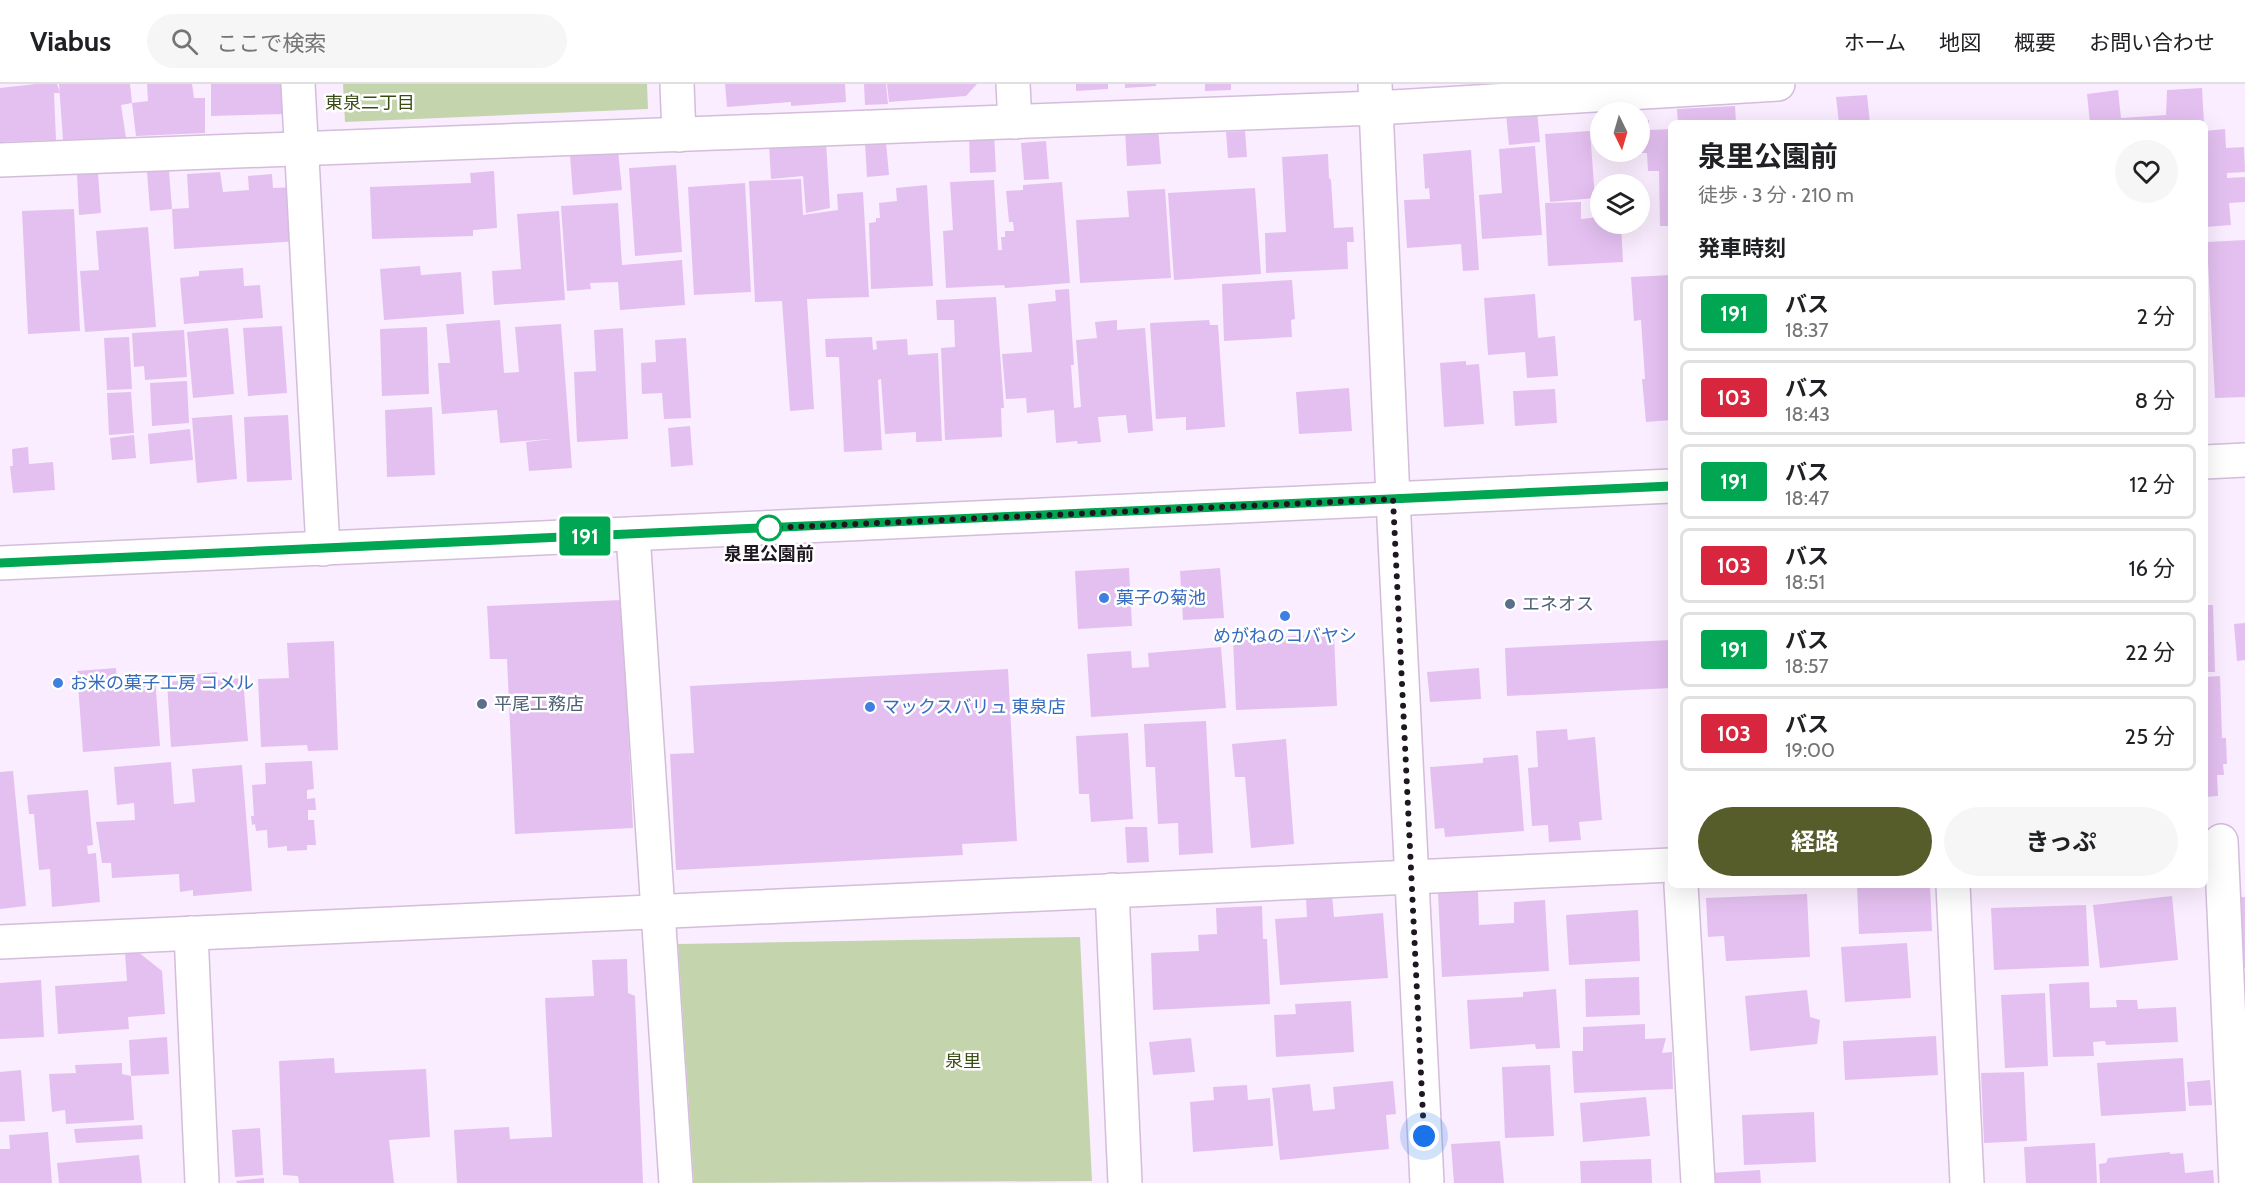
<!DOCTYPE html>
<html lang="ja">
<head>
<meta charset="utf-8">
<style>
	body { margin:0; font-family:Cabin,"Noto Sans JP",sans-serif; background:#f6f6f6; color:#202124; height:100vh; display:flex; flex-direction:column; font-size:22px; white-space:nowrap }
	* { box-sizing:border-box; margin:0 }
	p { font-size:20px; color:#757577 }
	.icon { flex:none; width:33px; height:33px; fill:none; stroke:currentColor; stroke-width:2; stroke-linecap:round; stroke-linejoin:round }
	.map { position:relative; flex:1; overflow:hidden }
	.panel { position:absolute; left:1668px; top:36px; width:540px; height:768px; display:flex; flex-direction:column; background:#fff; border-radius:9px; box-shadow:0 6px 24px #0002 }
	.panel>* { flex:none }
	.badge { padding:0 12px; border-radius:4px; font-size:21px; line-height:39px }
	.needle { width:39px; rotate:175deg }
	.tools { position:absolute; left:1590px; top:18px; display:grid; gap:12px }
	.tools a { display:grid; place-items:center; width:60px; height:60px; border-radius:50%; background:#fff; box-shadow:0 6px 24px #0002; font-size:30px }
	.you { position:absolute; width:30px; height:30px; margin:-15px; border:4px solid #fff; border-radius:50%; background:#1a73e8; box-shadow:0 0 0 9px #1a73e833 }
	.map>.badge { position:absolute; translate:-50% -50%; box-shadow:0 0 0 3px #fff }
	h2 { padding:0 30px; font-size:22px; line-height:54px }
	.round { display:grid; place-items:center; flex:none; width:63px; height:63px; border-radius:32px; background:#f6f6f6 }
	.summary { display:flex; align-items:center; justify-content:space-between; height:102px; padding:0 30px }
	h1 { font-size:28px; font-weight:700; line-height:45px }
	.cta { display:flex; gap:12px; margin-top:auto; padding:12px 30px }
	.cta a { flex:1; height:69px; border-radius:36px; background:#565c2a; color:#fff; font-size:24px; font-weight:700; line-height:69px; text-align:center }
	.cta a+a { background:#f6f6f6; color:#202124 }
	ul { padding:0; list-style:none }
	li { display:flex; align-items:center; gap:18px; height:75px; margin:0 12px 9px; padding:0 18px; border:3px solid #e0e0e0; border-radius:9px }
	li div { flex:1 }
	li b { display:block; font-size:22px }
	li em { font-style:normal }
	li .badge { min-width:66px; font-weight:700; text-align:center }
	header { display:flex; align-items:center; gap:36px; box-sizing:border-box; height:84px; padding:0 30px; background:#fff; border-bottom:2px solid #e0e0e0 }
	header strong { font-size:28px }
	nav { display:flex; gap:33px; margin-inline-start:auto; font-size:21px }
	.search { width:420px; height:54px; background:#f6f6f6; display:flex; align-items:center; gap:15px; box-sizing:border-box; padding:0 21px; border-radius:33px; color:#757577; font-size:22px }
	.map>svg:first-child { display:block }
	.green { fill:#c4d5ae }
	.building { fill:#e4c0f0 }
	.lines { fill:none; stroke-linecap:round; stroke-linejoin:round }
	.minor-casing { stroke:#d3bdda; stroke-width:36 }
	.major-casing { stroke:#d3bdda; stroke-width:36 }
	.minor { stroke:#fff; stroke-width:33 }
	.major { stroke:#fff; stroke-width:33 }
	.line-casing { stroke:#fff; stroke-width:14 }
	.line { stroke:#00a651; stroke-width:9 }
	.walk { stroke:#1e1620; stroke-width:6; stroke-dasharray:0 10.8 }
	.stop-dot { fill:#fff; stroke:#00a651; stroke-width:3 }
	.shop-dot { fill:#3f7fe0; stroke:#fff; stroke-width:2 }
	.service-dot { fill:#5c6f8a; stroke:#fff; stroke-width:2 }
	.labels { text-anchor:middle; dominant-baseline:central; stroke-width:5; stroke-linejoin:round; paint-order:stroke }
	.park-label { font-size:18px; fill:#384c14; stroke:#fff }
	.stop-label { font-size:18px; font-weight:bold; fill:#1e1620; stroke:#fff }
	.shop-label { font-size:18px; fill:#366cbe; stroke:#fff; text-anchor:start }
	.service-label { font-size:18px; fill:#4e5e75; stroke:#fff; text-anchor:start }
</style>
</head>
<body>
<header>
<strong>Viabus</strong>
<div class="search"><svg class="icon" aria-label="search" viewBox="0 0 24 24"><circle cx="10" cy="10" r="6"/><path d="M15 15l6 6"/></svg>ここで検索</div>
<nav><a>ホーム</a><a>地図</a><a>概要</a><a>お問い合わせ</a></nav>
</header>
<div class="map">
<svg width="2245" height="1099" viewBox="0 0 2245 1099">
	<rect width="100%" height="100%" fill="#faedff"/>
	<g class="green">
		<polygon points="343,0 647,0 648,25 345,38"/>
		<polygon points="1080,853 1092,1097 694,1099 678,860"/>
	</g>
	<g class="building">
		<polygon points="36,0 57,0 60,9 54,9 56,56 0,58 0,4"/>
		<polygon points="59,0 130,0 132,19 121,21 126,54 63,56"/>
		<polygon points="147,0 192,0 194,14 205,14 205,49 136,52 132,19 148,17"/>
		<polygon points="211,0 284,0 285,30 211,32"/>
		<polygon points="725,0 845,0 846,18 791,22 791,18 727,23"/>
		<polygon points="864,0 886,0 888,20 865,21"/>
		<polygon points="887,0 977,0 966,12 889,18"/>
		<polygon points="1076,0 1108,0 1108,5 1076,7"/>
		<polygon points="1125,0 1156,0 1156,2 1125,4"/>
		<polygon points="1205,0 1231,0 1231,6 1205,7"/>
		<polygon points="2202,4 2204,39 2090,39 2087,10 2118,6 2121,34 2166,31 2167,6"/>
		<polygon points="1867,11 1870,39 1839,39 1836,13"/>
		<polygon points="1735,22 1736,39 1678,39 1677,25"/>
		<polygon points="1537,27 1540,58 1509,61 1506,30"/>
		<polygon points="1640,36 1649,36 1649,46 1671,45 1671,142 1660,142 1659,87 1648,87 1647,69 1640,69"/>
		<polygon points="1158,43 1161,80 1127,82 1125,45"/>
		<polygon points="2225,45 2226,64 2244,63 2245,88 2227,89 2227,94 2245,93 2245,118 2229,119 2231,141 2205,143 2205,47"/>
		<polygon points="1245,47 1247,73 1228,74 1226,48"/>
		<polygon points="1590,47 1595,114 1550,118 1545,50"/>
		<polygon points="994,49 996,88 970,89 969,51"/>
		<polygon points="1046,57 1049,95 1024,96 1021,59"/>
		<polygon points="826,58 830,124 806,129 803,92 771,95 769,61"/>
		<polygon points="886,58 889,91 867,93 865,59"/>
		<polygon points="1535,62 1542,151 1482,155 1479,111 1502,109 1499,65"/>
		<polygon points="618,66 622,106 573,111 570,71"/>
		<polygon points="1471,66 1479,186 1463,187 1461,160 1407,164 1404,116 1430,115 1429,104 1425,105 1423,70"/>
		<polygon points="1328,70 1329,94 1331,96 1334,144 1353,143 1354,158 1347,158 1348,185 1266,189 1265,149 1286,148 1282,73"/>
		<polygon points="676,81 682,168 635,172 629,84"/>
		<polygon points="169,87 172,125 150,127 147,88"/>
		<polygon points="494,87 497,144 473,146 473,152 372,155 370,103 471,99 470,89"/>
		<polygon points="220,88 223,108 249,106 248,92 272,90 273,104 296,103 299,157 174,165 172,125 189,124 187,90"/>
		<polygon points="98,89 101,129 79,131 77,90"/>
		<polygon points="801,95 803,131 838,126 837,110 863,108 869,213 807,215 814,325 790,327 782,217 755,218 749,97"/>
		<polygon points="994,96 998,166 1002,166 1001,153 1005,153 1005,147 1014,147 1013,138 1009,138 1006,107 1023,106 1023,101 1062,98 1070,199 1005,204 1004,201 946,204 943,147 953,146 950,98"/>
		<polygon points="745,99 751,208 694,211 688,103"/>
		<polygon points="927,101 933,202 871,205 869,139 876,138 876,134 880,134 879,119 897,117 896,104"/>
		<polygon points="1255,104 1261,190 1174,196 1168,109"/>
		<polygon points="1165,105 1171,194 1080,199 1076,136 1129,133 1127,107"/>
		<polygon points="1581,118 1581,135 1600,133 1600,140 1621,140 1623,178 1548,182 1545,119"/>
		<polygon points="618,119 622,181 682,176 685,221 620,226 618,198 590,199 591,205 567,207 561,122"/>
		<polygon points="74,125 80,247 28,250 22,127"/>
		<polygon points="559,127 565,216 494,221 492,187 521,185 517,130"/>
		<polygon points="148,143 156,243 85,248 80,187 99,186 96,147"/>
		<polygon points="2245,156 2245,313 2215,314 2207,158"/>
		<polygon points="420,182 421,191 461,188 464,230 384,236 380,185"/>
		<polygon points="243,184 244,202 260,201 263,234 184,240 180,194 199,192 199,187"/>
		<polygon points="1671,191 1671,336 1646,338 1642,295 1645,295 1641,236 1634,237 1631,193"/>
		<polygon points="1292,196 1295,235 1291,236 1292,253 1224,257 1222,200"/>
		<polygon points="1069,205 1074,281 1071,281 1074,324 1081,323 1076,256 1097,254 1095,238 1117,236 1117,246 1145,244 1153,347 1128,349 1126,331 1098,333 1101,358 1078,360 1077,357 1056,359 1054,326 1027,329 1026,314 1006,315 1002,270 1032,268 1028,220 1056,217 1055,206"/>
		<polygon points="1535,210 1538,254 1555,252 1558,292 1527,294 1525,268 1488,271 1484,214"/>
		<polygon points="996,213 1004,324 1001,324 1002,353 945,356 941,264 955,263 954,236 937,236 936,216"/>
		<polygon points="500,236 504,289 519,288 515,243 561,240 572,384 529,387 526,358 551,355 500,359 497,326 442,330 438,279 450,279 446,240"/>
		<polygon points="1209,236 1210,241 1218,241 1225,343 1186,346 1186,333 1156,335 1150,239"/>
		<polygon points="282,242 287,309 248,312 243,244"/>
		<polygon points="427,243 429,310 382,312 380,245"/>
		<polygon points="228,244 234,310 193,314 187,248"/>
		<polygon points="623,244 628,355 577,358 574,288 596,287 594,246"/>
		<polygon points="184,246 187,293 145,296 144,282 134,283 132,249"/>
		<polygon points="129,253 132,305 107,306 104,254"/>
		<polygon points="872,253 873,266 877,265 876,257 907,255 908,271 938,269 942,357 916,358 916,348 885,350 881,295 878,296 882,366 844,368 839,273 826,273 825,255"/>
		<polygon points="686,254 691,334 664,335 662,309 642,310 641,279 656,278 655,256"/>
		<polygon points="1466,277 1466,281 1479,280 1484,340 1444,343 1440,279"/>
		<polygon points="187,297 189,339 152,342 150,299"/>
		<polygon points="1349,304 1352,347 1299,350 1296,308"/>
		<polygon points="1555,305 1557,339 1515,342 1513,307"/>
		<polygon points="131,308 134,349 109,351 107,309"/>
		<polygon points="432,323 435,391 387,393 385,326"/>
		<polygon points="232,331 237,395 197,399 192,334"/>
		<polygon points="288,331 292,396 247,398 244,333"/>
		<polygon points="690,342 693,381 671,383 668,344"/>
		<polygon points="190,345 193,376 150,380 148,350"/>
		<polygon points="134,351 136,374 112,376 110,354"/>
		<polygon points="28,363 29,380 53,378 55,406 13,409 10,382 13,382 12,365"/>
		<polygon points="1129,484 1132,542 1078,545 1075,487"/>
		<polygon points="1220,484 1224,534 1183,536 1180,487"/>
		<polygon points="622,516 633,744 515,750 507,575 490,575 487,522"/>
		<polygon points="2205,521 2213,521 2215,588 2205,588"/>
		<polygon points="2245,539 2245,576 2237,577 2234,540"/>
		<polygon points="1334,550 1337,622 1236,626 1233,555"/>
		<polygon points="1671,556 1671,604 1507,612 1505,564"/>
		<polygon points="334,557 338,666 308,667 307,661 261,663 258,595 289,594 287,559"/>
		<polygon points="1221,563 1226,624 1091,633 1087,570 1131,567 1132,584 1149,583 1148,569"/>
		<polygon points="116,584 117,597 155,593 160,662 83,668 77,587"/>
		<polygon points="1479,584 1481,615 1430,618 1427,588"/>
		<polygon points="1008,585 1017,757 962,760 963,771 676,786 670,670 694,669 690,602"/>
		<polygon points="217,588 217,596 243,594 248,657 171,663 167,598 189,596 189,591"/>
		<polygon points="2220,592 2222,654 2226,654 2227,680 2223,680 2224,691 2217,691 2218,712 2205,713 2205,593"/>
		<polygon points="1206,637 1213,769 1179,771 1178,739 1158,740 1155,683 1146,683 1144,640"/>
		<polygon points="1567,645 1568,656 1595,653 1602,736 1579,738 1581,756 1549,758 1548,741 1532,742 1528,684 1538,683 1536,647"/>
		<polygon points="1128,649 1133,735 1091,738 1089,710 1079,710 1076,652"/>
		<polygon points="1286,655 1294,760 1251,764 1245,693 1235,693 1232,660"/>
		<polygon points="1518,671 1524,747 1445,753 1444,744 1435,745 1430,683 1483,679 1483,674"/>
		<polygon points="312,677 314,705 307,706 307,715 315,714 316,726 308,726 308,736 314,736 316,761 307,761 307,766 287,767 287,762 268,764 267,746 256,747 255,740 252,741 251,732 254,732 252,701 266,700 265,679"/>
		<polygon points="171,678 174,720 195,718 192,685 242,681 252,807 193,812 193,806 180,808 179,790 112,794 111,779 102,779 96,738 135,736 134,719 117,721 114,683"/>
		<polygon points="13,687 26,822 0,825 0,688"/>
		<polygon points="88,706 93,761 87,762 88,770 96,769 100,818 52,823 50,785 39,786 34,730 29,730 27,711"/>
		<polygon points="1125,743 1147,743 1149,778 1127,779"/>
		<polygon points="1857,801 1930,801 1932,847 1859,850"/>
		<polygon points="1478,807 1479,841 1514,839 1514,818 1545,816 1549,887 1442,893 1438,809"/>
		<polygon points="1807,810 1810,873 1726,877 1724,852 1708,853 1706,814"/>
		<polygon points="1332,811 1334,833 1383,829 1388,894 1280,901 1275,835 1307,833 1306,814"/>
		<polygon points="2172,812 2178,876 2100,884 2093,821"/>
		<polygon points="2240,813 2245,813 2245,884 2243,884"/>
		<polygon points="2086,821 2089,882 1994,886 1991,824"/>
		<polygon points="1262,822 1263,855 1267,855 1270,920 1153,926 1151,869 1199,867 1198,851 1217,850 1216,824"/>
		<polygon points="1638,826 1640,877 1569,881 1566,831"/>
		<polygon points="1907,859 1911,914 1845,918 1841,863"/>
		<polygon points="138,868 162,887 165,930 128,933 129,945 58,950 55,902 127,897 125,869"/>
		<polygon points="627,875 628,909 635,912 643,1099 457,1099 454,1046 509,1043 510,1055 552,1053 545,914 594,912 592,876"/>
		<polygon points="1639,893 1640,931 1586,933 1585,895"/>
		<polygon points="41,896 44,953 0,955 0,899"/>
		<polygon points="2089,898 2090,924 2117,923 2116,916 2137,916 2138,925 2176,923 2178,958 2106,961 2105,957 2093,958 2094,972 2053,973 2049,900"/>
		<polygon points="1556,905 1560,964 1536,965 1535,960 1470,965 1467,916 1523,913 1523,908"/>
		<polygon points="1807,906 1810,933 1820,936 1817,960 1750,967 1745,912"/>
		<polygon points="2045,909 2048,982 2005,984 2001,911"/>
		<polygon points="1351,917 1354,968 1276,973 1274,931 1296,930 1295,920"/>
		<polygon points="1645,940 1645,955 1666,954 1662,969 1672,968 1673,1005 1574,1009 1572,967 1583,967 1583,943"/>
		<polygon points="1936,952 1938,991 1845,996 1843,957"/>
		<polygon points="167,953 169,990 131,992 129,956"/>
		<polygon points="1191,954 1195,988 1153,991 1149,958"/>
		<polygon points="334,974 335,989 426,985 430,1053 389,1056 394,1099 299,1099 298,1092 283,1091 279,977"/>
		<polygon points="2183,974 2186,1027 2101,1032 2097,979"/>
		<polygon points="122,979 122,990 131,992 134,1036 66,1040 65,1026 52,1028 49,990 76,989 75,981"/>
		<polygon points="1550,981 1554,1052 1505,1054 1502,983"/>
		<polygon points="21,986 25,1037 0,1038 0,988"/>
		<polygon points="2024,988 2027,1057 1984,1059 1981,989"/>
		<polygon points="2210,996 2212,1021 2189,1022 2187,998"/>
		<polygon points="1393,997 1396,1030 1386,1031 1389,1065 1280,1076 1272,1004 1310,1000 1313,1027 1335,1025 1333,1003"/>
		<polygon points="1247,1001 1248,1016 1270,1014 1273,1062 1193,1068 1190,1018 1214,1016 1213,1003"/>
		<polygon points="1646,1013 1650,1052 1583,1058 1580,1019"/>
		<polygon points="1814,1028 1816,1078 1744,1081 1742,1031"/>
		<polygon points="142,1041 143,1055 76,1059 74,1045"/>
		<polygon points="260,1044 263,1091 235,1093 232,1046"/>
		<polygon points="48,1048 52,1099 0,1099 0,1065 10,1065 9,1051"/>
		<polygon points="1500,1057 1504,1099 1454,1099 1451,1060"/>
		<polygon points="2095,1059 2097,1099 2026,1099 2024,1063"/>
		<polygon points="2170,1068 2170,1070 2183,1069 2185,1089 2213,1086 2214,1099 2100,1099 2099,1080 2106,1079 2108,1074"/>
		<polygon points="139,1071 142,1099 59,1099 57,1079"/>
		<polygon points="1651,1075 1652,1099 1581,1099 1580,1077"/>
		<polygon points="1760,1086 1761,1099 1712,1099 1711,1089"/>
		<polygon points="264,1094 264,1099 237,1099 236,1097"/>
	</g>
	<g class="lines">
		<defs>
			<g id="minor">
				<polyline points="298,0 323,465"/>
				<polyline points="677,0 679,51"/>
				<polyline points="1013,0 1015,38"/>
				<polyline points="1375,0 1393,415 1427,1099"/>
				<polyline points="0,76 1376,24 1778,0"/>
				<polyline points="633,450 676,1099"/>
				<polyline points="2221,757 2236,1099"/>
				<polyline points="1681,801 1698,1099"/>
				<polyline points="1953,801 1967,1099"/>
				<polyline points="1112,806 1125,1099"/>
				<polyline points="191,849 202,1099"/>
				<polyline points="0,858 1671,781"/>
			</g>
			<g id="major">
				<polyline points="2205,378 2245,376"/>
				<polyline points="0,479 1671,402"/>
			</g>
		</defs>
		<use href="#minor" class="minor-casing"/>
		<use href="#major" class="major-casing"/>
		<use href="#minor" class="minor"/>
		<use href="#major" class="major"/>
	</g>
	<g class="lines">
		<defs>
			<polyline id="line" points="0,479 1671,402"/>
		</defs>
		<use href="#line" class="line-casing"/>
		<use href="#line" class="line"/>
		<polyline class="walk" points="769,444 1393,415 1424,1052"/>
	</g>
	<circle class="stop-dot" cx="769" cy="444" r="12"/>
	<g class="shop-dot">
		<circle cx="1104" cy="514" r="6"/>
		<circle cx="1285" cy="532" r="6"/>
		<circle cx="58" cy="599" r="6"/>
		<circle cx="870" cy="623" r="6"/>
	</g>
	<g class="service-dot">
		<circle cx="1510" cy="520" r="6"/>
		<circle cx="482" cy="620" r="6"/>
	</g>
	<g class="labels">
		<g class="park-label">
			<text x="370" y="19">東泉二丁目</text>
			<text x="963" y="977">泉里</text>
		</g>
		<g class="stop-label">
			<text x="769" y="470">泉里公園前</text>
		</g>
		<g class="shop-label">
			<text x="1116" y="514">菓子の菊池</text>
			<text x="1285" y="552" text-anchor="middle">めがねのコバヤシ</text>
			<text x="70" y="599">お米の菓子工房 コメル</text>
			<text x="882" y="623">マックスバリュ 東泉店</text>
		</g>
		<g class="service-label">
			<text x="1522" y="520">エネオス</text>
			<text x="494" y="620">平尾工務店</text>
		</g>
	</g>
</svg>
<div class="tools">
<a><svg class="needle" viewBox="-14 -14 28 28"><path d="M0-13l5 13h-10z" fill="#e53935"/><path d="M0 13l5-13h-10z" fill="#757577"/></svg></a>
<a><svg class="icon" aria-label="layers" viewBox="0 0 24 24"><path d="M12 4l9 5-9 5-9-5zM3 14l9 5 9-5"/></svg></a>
</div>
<div class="you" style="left:1424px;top:1052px"></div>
<b class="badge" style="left:585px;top:452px;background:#00a651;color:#fff">191</b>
<section class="panel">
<div class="summary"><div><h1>泉里公園前</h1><p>徒歩 · 3 分 · 210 m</p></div><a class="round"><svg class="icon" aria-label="heart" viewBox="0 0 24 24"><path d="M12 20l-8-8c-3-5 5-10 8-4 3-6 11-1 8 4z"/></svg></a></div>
<h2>発車時刻</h2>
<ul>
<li><span class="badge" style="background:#00a651;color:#fff">191</span><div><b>バス</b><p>18:37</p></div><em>2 分</em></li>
<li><span class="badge" style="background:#d7263d;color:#fff">103</span><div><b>バス</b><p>18:43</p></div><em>8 分</em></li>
<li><span class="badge" style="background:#00a651;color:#fff">191</span><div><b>バス</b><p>18:47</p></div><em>12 分</em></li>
<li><span class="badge" style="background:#d7263d;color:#fff">103</span><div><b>バス</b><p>18:51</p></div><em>16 分</em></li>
<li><span class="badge" style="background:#00a651;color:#fff">191</span><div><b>バス</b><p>18:57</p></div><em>22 分</em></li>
<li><span class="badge" style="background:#d7263d;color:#fff">103</span><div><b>バス</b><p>19:00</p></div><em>25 分</em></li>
</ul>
<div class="cta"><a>経路</a><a>きっぷ</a></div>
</section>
</div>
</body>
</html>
